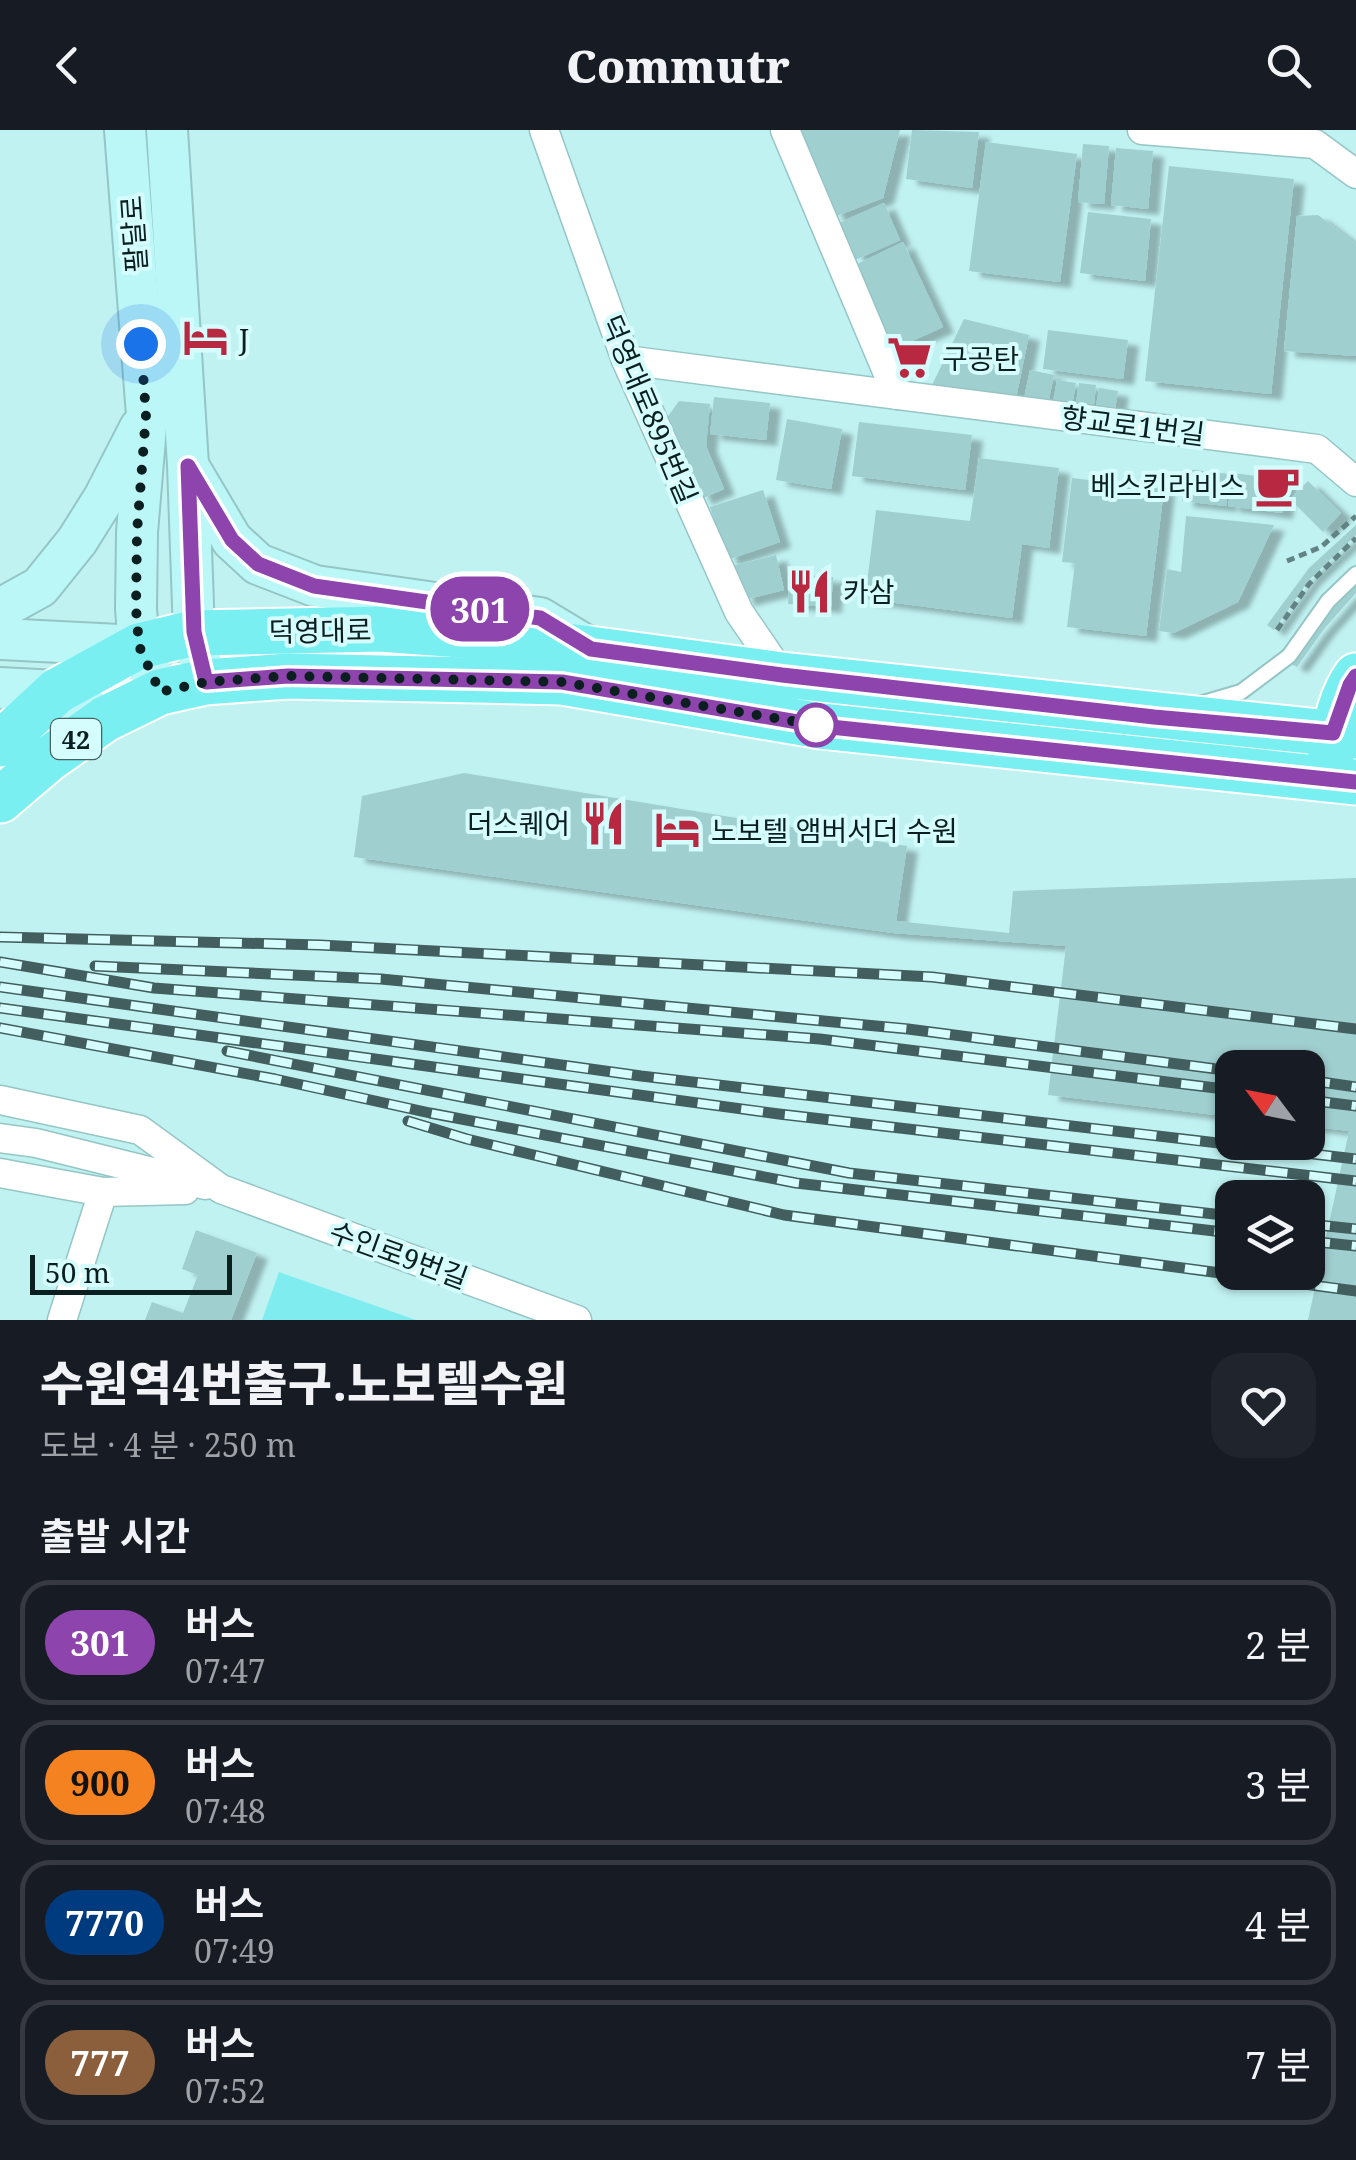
<!DOCTYPE html>
<html lang="ko">
<head>
<meta charset="utf-8">
<style>
	body { margin:0; font-family:"Noto Serif","Noto Sans KR",serif; background:#20242c; color:#f1f3f6; height:100vh; display:flex; flex-direction:column; font-size:38px; white-space:nowrap }
	* { box-sizing:border-box; margin:0 }
	p { font-size:32px; color:#9ea1a6 }
	.icon { flex:none; width:55px; height:55px; fill:none; stroke:currentColor; stroke-width:2; stroke-linecap:round; stroke-linejoin:round }
	.map { position:relative; height:1190px; overflow:hidden }
	.side { display:flex; flex-direction:column; background:#171b24; flex:1 }
	.side>* { flex:none }
	.badge { padding:0 20px; border-radius:32px; font-size:35px; line-height:65px }
	.needle { width:65px; rotate:302deg }
	.fabs { position:absolute; left:1215px; top:920px; display:grid; gap:20px }
	.fabs a { display:grid; place-items:center; width:110px; height:110px; border-radius:20px; background:#171b24; box-shadow:0 2px 8px #0004; font-size:50px }
	.scale { position:absolute; left:30px; bottom:25px; width:202px; box-sizing:border-box; padding-left:10px; border:5px solid #0c1f20; border-top:0; font-size:28px; line-height:35px; white-space:nowrap; color:#0c1f20; -webkit-text-stroke:8px #d6fdfd; paint-order:stroke }
	.you { position:absolute; width:50px; height:50px; margin:-25px; border:8px solid #fff; border-radius:50%; background:#1a73e8; box-shadow:0 0 0 15px #1a73e833 }
	.map>.badge { position:absolute; translate:-50% -50%; box-shadow:0 0 0 5px #fff }
	h2 { padding:0 40px; font-size:38px; line-height:90px }
	.round { display:grid; place-items:center; flex:none; width:105px; height:105px; border-radius:30px; background:#20242c }
	.overview { display:flex; align-items:center; justify-content:space-between; height:170px; padding:0 40px }
	h1 { font-size:48px; font-weight:800; line-height:75px }
	ul { padding:0; list-style:none }
	li { display:flex; align-items:center; gap:30px; height:125px; margin:0 20px 15px; padding:0 20px; border:5px solid #363941; border-radius:30px }
	li div { flex:1 }
	li b { display:block; font-size:38px }
	li em { font-style:normal }
	li .badge { min-width:110px; font-weight:700; text-align:center }
	header { display:flex; justify-content:space-between; align-items:center; height:130px; padding:0 40px; background:#171b24; font-size:45px; font-weight:800 }
	.map>svg:first-child { display:block }
	.green { fill:#7fedef }
	.building { fill:#a0cfd0; filter:url(#shadow) }
	.lines { fill:none; stroke-linecap:round; stroke-linejoin:round }
	.lane-casing { stroke:#95c5c5; stroke-width:18 }
	.street-casing { stroke:#95c5c5; stroke-width:31 }
	.secondary-casing { stroke:#95c5c5; stroke-width:44 }
	.primary-casing { stroke:#fff; stroke-width:49 }
	.path { stroke:#628384; stroke-width:5; stroke-dasharray:8 5; stroke-linecap:butt }
	.lane { stroke:#fff; stroke-width:14 }
	.street { stroke:#fff; stroke-width:28 }
	.secondary { stroke:#bcf7f8; stroke-width:40 }
	.primary { stroke:#79eff1; stroke-width:45 }
	.rail-casing { stroke:#425e5e; stroke-width:11 }
	.rail { stroke:#d6fdfd; stroke-width:8; stroke-dasharray:22; stroke-linecap:butt }
	.line-casing { stroke:#fff; stroke-width:22 }
	.line { stroke:#8e44ad; stroke-width:15 }
	.walk { stroke:#0c1f20; stroke-width:10; stroke-dasharray:0 18 }
	.stop-dot { fill:#fff; stroke:#8e44ad; stroke-width:5 }
	.labels { text-anchor:middle; dominant-baseline:central; stroke-width:8; stroke-linejoin:round; paint-order:stroke }
	.shield { fill:#d6fdfd; stroke:#496262; stroke-width:2.5 }
	.shield-label { font-size:25px; font-weight:bold; fill:#0c1f20 }
	.street-label { font-size:28px; fill:#0c1f20; stroke:#d6fdfd }
	.poi-label { font-size:28px; fill:#0c1f20; stroke:#d6fdfd; text-anchor:start }
</style>
</head>
<body>
<header><svg class="icon" aria-label="back" viewBox="0 0 24 24"><path d="M15 5l-7 7 7 7"/></svg>Commutr<svg class="icon" aria-label="search" viewBox="0 0 24 24"><circle cx="10" cy="10" r="6"/><path d="M15 15l6 6"/></svg></header>
<div class="map">
<svg width="1356" height="1190" viewBox="0 0 1356 1190">
	<defs>
		<filter id="shadow"><feDropShadow dx="11" dy="6" stdDeviation="2.5" flood-color="#0004"/></filter>
	</defs>
	<rect width="100%" height="100%" fill="#c1f2f2"/>
	<polygon class="green" points="279,1142 416,1190 262,1190"/>
	<g class="building">
		<polygon points="796,0 900,0 883,68 834,87"/>
		<polygon points="912,0 979,2 972,58 906,49"/>
		<polygon points="986,12 1077,24 1060,152 969,141"/>
		<polygon points="1083,14 1109,16 1104,74 1078,72"/>
		<polygon points="1116,18 1153,21 1148,79 1111,75"/>
		<polygon points="1169,36 1294,49 1271,264 1145,251"/>
		<polygon points="884,73 900,110 855,130 839,93"/>
		<polygon points="1088,82 1151,89 1145,151 1080,143"/>
		<polygon points="1318,85 1356,114 1356,226 1284,221 1297,86"/>
		<polygon points="903,112 943,197 892,220 853,136"/>
		<polygon points="964,189 1029,205 1015,273 932,255"/>
		<polygon points="1048,200 1128,210 1123,249 1043,239"/>
		<polygon points="1030,240 1054,245 1047,279 1023,274"/>
		<polygon points="1057,250 1076,253 1071,281 1052,278"/>
		<polygon points="1079,253 1096,255 1093,283 1075,280"/>
		<polygon points="1099,258 1118,261 1114,285 1095,283"/>
		<polygon points="714,267 770,273 766,310 710,304"/>
		<polygon points="679,271 710,274 706,316 724,359 701,369 666,289"/>
		<polygon points="787,289 842,299 831,359 776,350"/>
		<polygon points="859,292 972,305 965,360 852,346"/>
		<polygon points="979,328 1059,338 1049,418 1022,414 1012,488 865,469 876,380 970,391"/>
		<polygon points="1186,339 1230,344 1226,376 1182,371"/>
		<polygon points="1233,343 1287,350 1282,383 1228,376"/>
		<polygon points="1072,348 1164,359 1146,506 1067,497 1075,433 1062,432"/>
		<polygon points="1308,351 1341,383 1323,402 1290,369"/>
		<polygon points="763,360 780,412 727,430 710,377"/>
		<polygon points="1186,386 1274,395 1238,472 1174,503 1159,501 1167,439 1181,442"/>
		<polygon points="1356,395 1356,405 1309,450 1274,500 1267,495 1309,438"/>
		<polygon points="776,425 784,460 743,470 735,435"/>
		<polygon points="790,444 833,447 831,477 788,474"/>
		<polygon points="1356,450 1356,463 1324,499 1297,537 1289,533 1314,498"/>
		<polygon points="464,643 907,716 896,791 1009,803 1013,761 1356,748 1356,1190 1308,1190 1349,1001 1308,996 1308,938 1232,938 1232,987 1048,965 1066,816 893,803 354,727 362,666"/>
		<polygon points="196,1100 257,1123 231,1190 145,1190 152,1172 183,1183 198,1145 182,1139"/>
	</g>
	<g class="lines">
		<defs>
			<polyline id="lane" points="1200,574 1241,562 1289,526 1328,471 1356,444"/>
			<g id="street">
				<polyline points="544,0 626,230 739,482 782,545"/>
				<polyline points="785,0 897,265"/>
				<polyline points="1142,0 1315,14 1356,44"/>
				<polyline points="626,230 1317,319 1356,352"/>
				<polyline points="0,970 140,1000 221,1059 577,1190"/>
				<polyline points="0,1008 36,1013 205,1055"/>
				<polyline points="0,1043 103,1062 185,1060"/>
				<polyline points="62,1190 103,1062"/>
			</g>
			<g id="secondary">
				<polyline points="125,0 147,285 137,402 136,479 139,516 160,562"/>
				<polyline points="167,0 188,335 194,503 205,552"/>
				<polyline points="190,339 232,410 258,434 315,456 540,488 588,517"/>
				<polyline points="0,479 40,457 77,411 104,368 140,298"/>
				<polyline points="0,509 139,516"/>
				<polyline points="0,558 57,561 105,589"/>
			</g>
			<g id="primary">
				<polyline points="0,614 57,561 139,516 194,503 380,499 515,509 782,545 1356,606"/>
				<path d="M1330,632c3,-28 9,-62 26,-86"/>
				<polyline points="0,670 47,630 105,589 160,562 205,552 288,546 562,552 821,596 1356,652"/>
			</g>
		</defs>
		<use href="#lane" class="lane-casing"/>
		<use href="#street" class="street-casing"/>
		<use href="#secondary" class="secondary-casing"/>
		<use href="#primary" class="primary-casing"/>
		<g class="path">
			<polyline points="1287,431 1321,417 1356,386"/>
			<polyline points="1277,500 1309,454 1356,408"/>
		</g>
		<use href="#lane" class="lane"/>
		<use href="#street" class="street"/>
		<use href="#secondary" class="secondary"/>
		<use href="#primary" class="primary"/>
		<defs>
			<g id="rail">
				<polyline points="0,807 320,815 932,847 1356,899"/>
				<polyline points="0,832 154,858 820,909 1232,960"/>
				<polyline points="95,836 381,849 908,899 1232,941"/>
				<polyline points="0,857 641,946 1356,1029"/>
				<polyline points="0,878 779,984 1356,1051"/>
				<polyline points="0,898 275,949 430,983 796,1053 1232,1103"/>
				<polyline points="227,921 849,1043 1232,1086"/>
				<polyline points="1308,950 1356,957"/>
				<polyline points="1308,970 1356,976"/>
				<polyline points="408,991 467,1009 784,1085 1356,1161"/>
				<polyline points="1308,1094 1356,1099"/>
				<polyline points="1308,1111 1356,1116"/>
			</g>
		</defs>
		<use href="#rail" class="rail-casing"/>
		<use href="#rail" class="rail"/>
	</g>
	<g class="lines">
		<defs>
			<polyline id="line" points="1356,546 1350,555 1333,603 1154,587 782,545 591,519 540,488 314,456 258,434 232,410 188,336 194,502 206,552 288,546 562,552 821,596 1356,652"/>
		</defs>
		<use href="#line" class="line-casing"/>
		<use href="#line" class="line"/>
		<polyline class="walk" points="141,214 146,285 137,402 136,478 139,516 160,562 206,552 288,546 562,552 821,596 816,595"/>
	</g>
	<defs>
		<symbol id="hotel-bare" viewBox="-9 -9 18 18"><path d="M-6-4.5h1.5V1H6V5H4.5V3h-9V5H-6ZM-4 0a1.8 1.8 0 1 1 3.6 0ZM.5 0V-2.5h3Q6-2.5 6 0Z" fill="#b92841" stroke="#d6fdfd" stroke-width="2.5" paint-order="stroke"/></symbol>
		<symbol id="supermarket-bare" viewBox="-9 -9 18 18"><path d="M-6-5.5h2.5l.6 2H6L4.5 2H-2.5L-4.4-4H-6ZM-1.5 3.2a1.3 1.3 0 1 0 .1 0ZM3 3.2a1.3 1.3 0 1 0 .1 0Z" fill="#b92841" stroke="#d6fdfd" stroke-width="2.5" paint-order="stroke"/></symbol>
		<symbol id="cafe-bare" viewBox="-9 -9 18 18"><path d="M-5.5-4.5H6V0H3Q3 3.5 0 3.5H-2.5Q-5.5 3.5-5.5 0ZM3-3.2v2h1.7v-2ZM-6 4.5H4V6H-6Z" fill="#b92841" stroke="#d6fdfd" stroke-width="2.5" paint-order="stroke"/></symbol>
		<symbol id="restaurant-bare" viewBox="-9 -9 18 18"><path d="M-5-6h1v4h1v-4h1v4h1v-4h1v5L-1.5 .5V6h-2V.5L-5-1ZM5-6V6H3V1.5H1.5Q1.5-4 5-6Z" fill="#b92841" stroke="#d6fdfd" stroke-width="2.5" paint-order="stroke"/></symbol>
	</defs>
	<g fill-rule="evenodd">
		<use href="#hotel-bare" x="174" y="176" width="63" height="63"/>
		<use href="#supermarket-bare" x="878" y="196" width="63" height="63"/>
		<use href="#cafe-bare" x="1246" y="324" width="63" height="63"/>
		<use href="#restaurant-bare" x="778" y="430" width="63" height="63"/>
		<use href="#restaurant-bare" x="572" y="662" width="63" height="63"/>
		<use href="#hotel-bare" x="646" y="668" width="63" height="63"/>
	</g>
	<circle class="stop-dot" cx="816" cy="595" r="20"/>
	<g class="labels">
		<rect class="shield" x="51" y="589" width="50" height="40" rx="8"/>
		<g class="shield-label">
			<text x="76" y="609">42</text>
		</g>
		<g class="street-label">
			<text transform="translate(133 104) rotate(-94)">팔달로</text>
			<text transform="translate(650 279) rotate(67)">덕영대로895번길</text>
			<text transform="translate(1133 295) rotate(7)">향교로1번길</text>
			<text transform="translate(320 500) rotate(-1)">덕영대로</text>
			<text transform="translate(399 1124) rotate(20)">수인로9번길</text>
		</g>
		<g class="poi-label">
			<text x="239" y="208">J</text>
			<text x="942" y="228">구공탄</text>
			<text x="1245" y="355" text-anchor="end">베스킨라비스</text>
			<text x="843" y="461">카삼</text>
			<text x="570" y="693" text-anchor="end">더스퀘어</text>
			<text x="711" y="700">노보텔 앰버서더 수원</text>
		</g>
	</g>
</svg>
<div class="fabs">
<a><svg class="needle" viewBox="-14 -14 28 28"><path d="M0-13l5 13h-10z" fill="#e53935"/><path d="M0 13l5-13h-10z" fill="#9ea1a6"/></svg></a>
<a><svg class="icon" aria-label="layers" viewBox="0 0 24 24"><path d="M12 4l9 5-9 5-9-5zM3 14l9 5 9-5"/></svg></a>
</div>
<div class="scale">50 m</div>
<div class="you" style="left:141px;top:214px"></div>
<b class="badge" style="left:480px;top:479px;background:#8e44ad;color:#fff">301</b>
</div>
<section class="side">
<div class="overview"><div><h1>수원역4번출구.노보텔수원</h1><p>도보 · 4 분 · 250 m</p></div><a class="round"><svg class="icon" aria-label="heart" viewBox="0 0 24 24"><path d="M12 20l-8-8c-3-5 5-10 8-4 3-6 11-1 8 4z"/></svg></a></div>
<h2>출발 시간</h2>
<ul>
<li><span class="badge" style="background:#8e44ad;color:#fff">301</span><div><b>버스</b><p>07:47</p></div><em>2 분</em></li>
<li><span class="badge" style="background:#f58220;color:#111">900</span><div><b>버스</b><p>07:48</p></div><em>3 분</em></li>
<li><span class="badge" style="background:#003b80;color:#fff">7770</span><div><b>버스</b><p>07:49</p></div><em>4 분</em></li>
<li><span class="badge" style="background:#8b5e3c;color:#fff">777</span><div><b>버스</b><p>07:52</p></div><em>7 분</em></li>
</ul>
</section>
</body>
</html>
